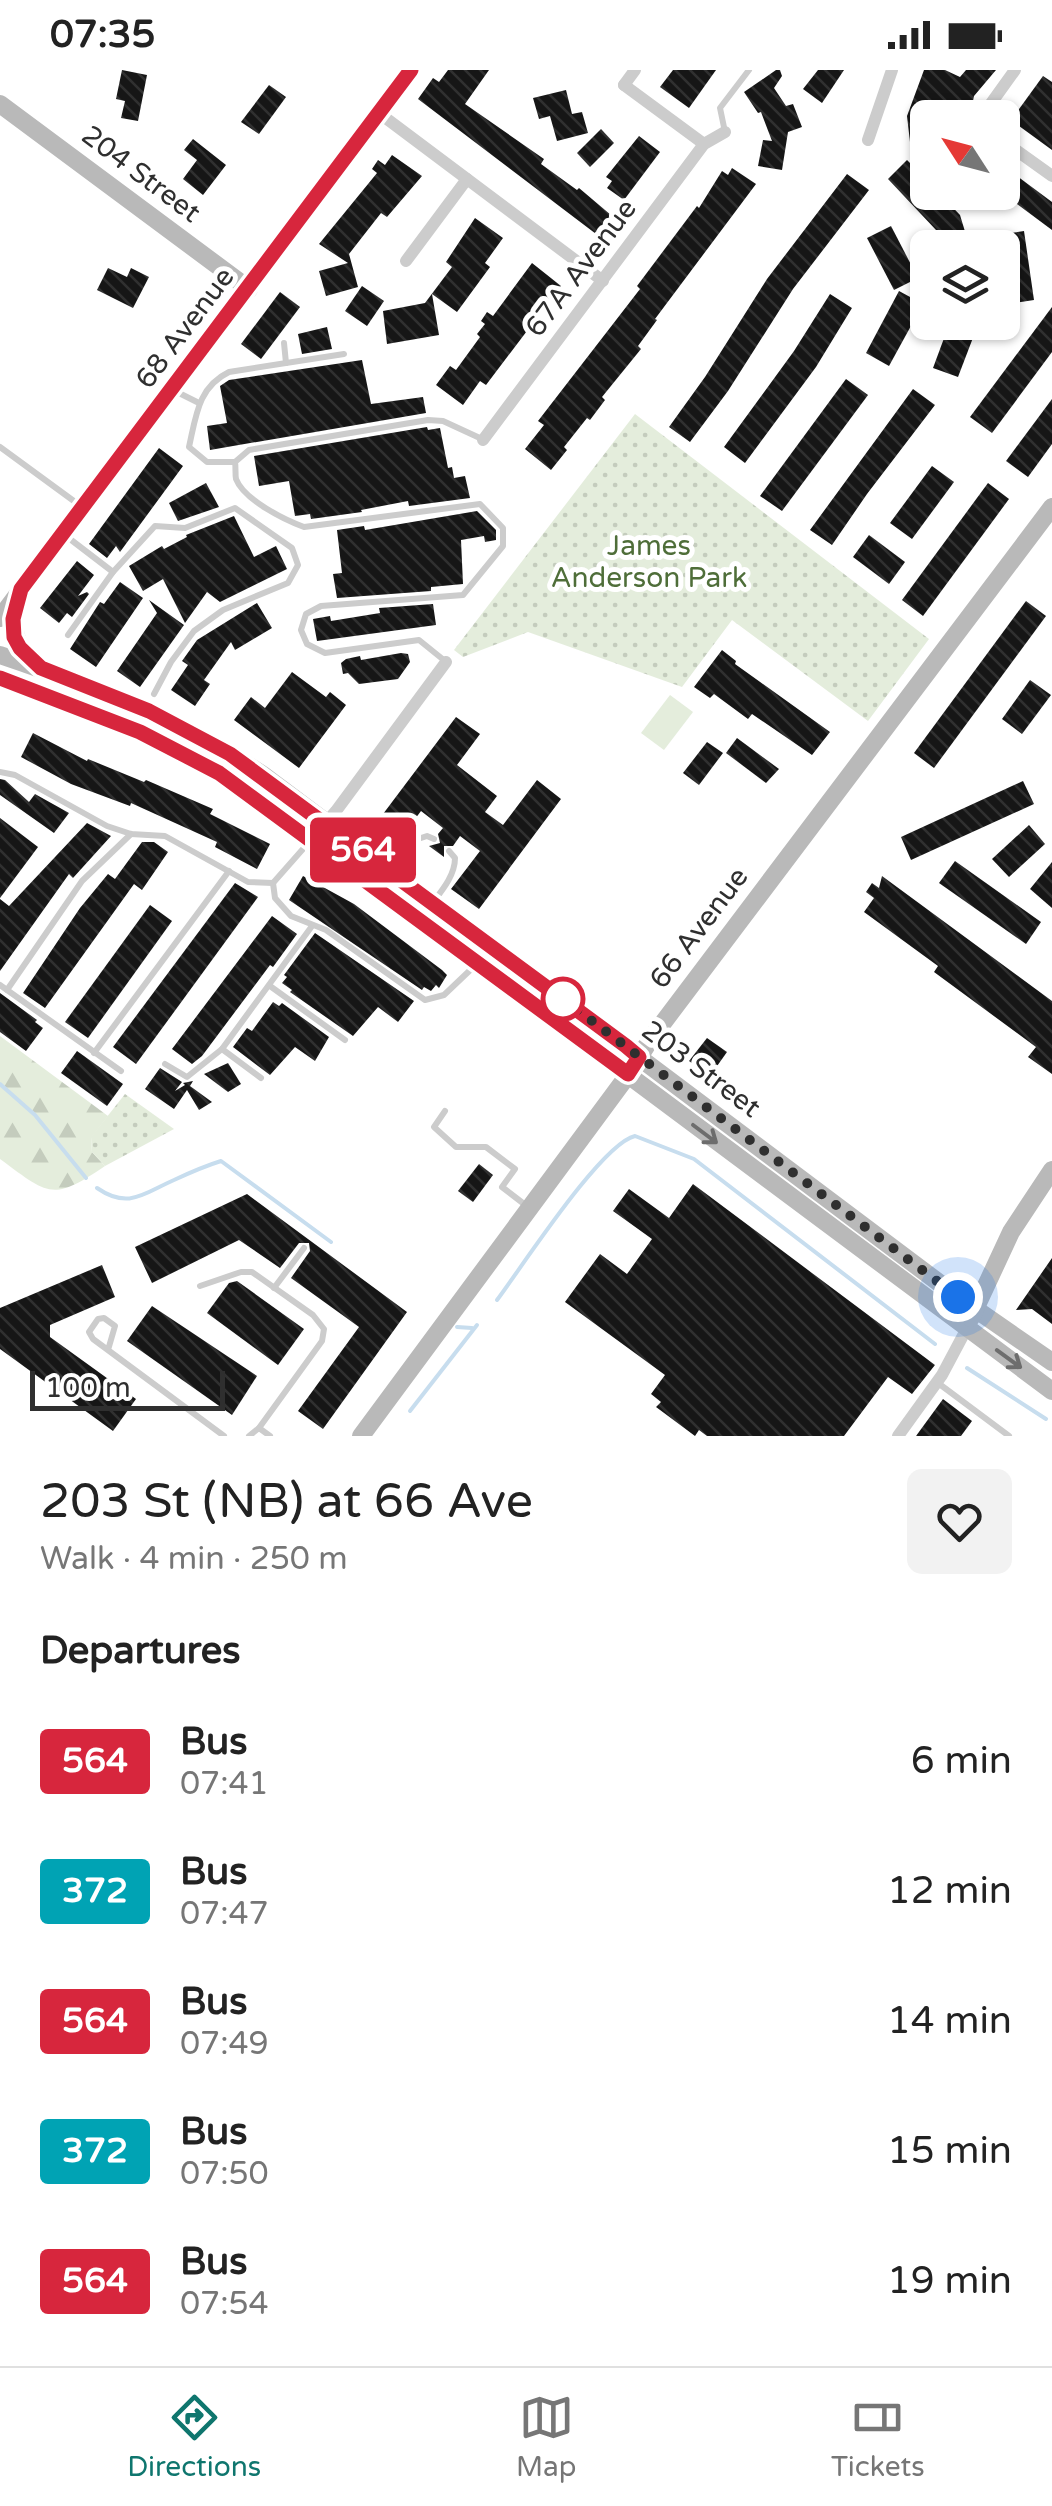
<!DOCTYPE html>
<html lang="en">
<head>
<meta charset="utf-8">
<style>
	body { margin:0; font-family:"Varela Round",sans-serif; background:#f2f2f2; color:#222; height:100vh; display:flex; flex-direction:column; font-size:38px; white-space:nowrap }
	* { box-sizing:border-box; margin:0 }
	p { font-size:32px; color:#767676 }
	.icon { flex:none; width:55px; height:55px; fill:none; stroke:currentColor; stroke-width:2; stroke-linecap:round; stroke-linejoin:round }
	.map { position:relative; height:1366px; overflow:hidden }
	.details { display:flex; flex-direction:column; background:#fff; flex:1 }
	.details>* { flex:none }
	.badge { padding:0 20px; border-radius:8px; font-size:35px; line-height:65px }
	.needle { width:65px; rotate:306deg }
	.buttons { position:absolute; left:910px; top:30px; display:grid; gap:20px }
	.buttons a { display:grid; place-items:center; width:110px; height:110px; border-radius:15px; background:#fff; box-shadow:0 2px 8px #0004; font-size:50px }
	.scale { position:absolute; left:30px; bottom:25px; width:195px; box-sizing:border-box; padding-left:10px; border:5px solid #2f2f2f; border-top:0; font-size:28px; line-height:35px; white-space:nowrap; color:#2f2f2f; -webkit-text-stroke:8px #fff; paint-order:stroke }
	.you { position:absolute; width:50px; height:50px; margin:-25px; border:8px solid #fff; border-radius:50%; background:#1a73e8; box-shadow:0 0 0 15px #1a73e833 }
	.map>.badge { position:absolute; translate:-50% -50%; box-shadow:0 0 0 5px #fff }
	h2 { padding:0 40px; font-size:38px; line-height:90px }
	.round { display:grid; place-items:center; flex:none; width:105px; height:105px; border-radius:15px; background:#f2f2f2 }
	.overview { display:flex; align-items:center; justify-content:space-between; height:170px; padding:0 40px }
	h1 { font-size:48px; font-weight:600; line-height:75px }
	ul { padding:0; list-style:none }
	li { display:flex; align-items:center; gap:30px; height:130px; padding:0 40px }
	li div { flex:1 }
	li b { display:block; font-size:38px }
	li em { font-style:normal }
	li .badge { min-width:110px; font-weight:700; text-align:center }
	.status { display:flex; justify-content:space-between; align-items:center; height:70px; padding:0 50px; background:#fff; direction:ltr }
	.status svg { height:28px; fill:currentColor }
	.tabs { display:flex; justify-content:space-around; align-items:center; height:140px; border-top:2px solid #e0e0e0; background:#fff; font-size:28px; color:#767676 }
	.tabs a { display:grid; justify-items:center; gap:5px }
	.tabs .on { color:#0f766e }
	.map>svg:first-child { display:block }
	.grass { fill:#e4eddc }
	.forest { fill:url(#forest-firs) }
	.park { fill:url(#park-dots) }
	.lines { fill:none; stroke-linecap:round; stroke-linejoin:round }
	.stream { stroke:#c7ddee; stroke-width:4 }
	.building { fill:url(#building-back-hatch) }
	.lane { stroke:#ccc; stroke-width:6 }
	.street { stroke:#ccc; stroke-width:12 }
	.secondary { stroke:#b9b9b9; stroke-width:18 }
	.oneway { stroke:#6d6d6d }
	.line-casing { stroke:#fff; stroke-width:22 }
	.line { stroke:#d7263d; stroke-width:15 }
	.walk { stroke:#2f2f2f; stroke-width:10; stroke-dasharray:0 18 }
	.stop-dot { fill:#fff; stroke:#d7263d; stroke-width:5 }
	.labels { text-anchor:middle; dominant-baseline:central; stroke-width:10; stroke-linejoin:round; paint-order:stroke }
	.street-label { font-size:28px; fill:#2f2f2f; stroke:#fff }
	.park-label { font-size:28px; fill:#4f6e39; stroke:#fff }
</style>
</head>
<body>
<div class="status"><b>07:35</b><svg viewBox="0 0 49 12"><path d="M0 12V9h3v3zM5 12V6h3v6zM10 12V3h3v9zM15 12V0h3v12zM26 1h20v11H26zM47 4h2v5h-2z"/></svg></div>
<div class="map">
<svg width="1052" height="1366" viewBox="0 0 1052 1366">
	<defs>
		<pattern id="forest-firs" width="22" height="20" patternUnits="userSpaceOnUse" patternTransform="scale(2.5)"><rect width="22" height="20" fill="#e4eddc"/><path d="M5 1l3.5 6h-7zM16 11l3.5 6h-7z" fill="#c4ccbd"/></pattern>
		<pattern id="park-dots" width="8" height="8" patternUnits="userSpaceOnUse" patternTransform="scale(2.5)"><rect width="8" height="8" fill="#e4eddc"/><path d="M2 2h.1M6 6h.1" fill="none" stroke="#c4ccbd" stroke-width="1.8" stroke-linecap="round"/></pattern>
		<pattern id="building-back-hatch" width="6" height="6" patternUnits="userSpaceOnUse" patternTransform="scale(2.5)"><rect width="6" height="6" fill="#161616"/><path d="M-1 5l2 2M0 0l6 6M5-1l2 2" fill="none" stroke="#303030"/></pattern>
	</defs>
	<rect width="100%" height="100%" fill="#fff"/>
	<polygon class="grass" points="670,625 693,642 664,680 641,663"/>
	<path class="forest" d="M0,966l108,80 -17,22 1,14 13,14c-53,36 -56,29 -105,-7z"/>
	<g class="park">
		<polygon points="635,344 929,569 868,651 732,550 682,617 528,562 463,587 454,580"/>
		<polygon points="125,1024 174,1059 105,1096 92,1082 91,1067"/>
	</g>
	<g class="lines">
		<g class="stream">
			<polyline points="0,1014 35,1045 86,1108"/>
			<path d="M97,1118c32,22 47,5 77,-8 15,-7 31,-14 47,-19l110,81"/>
			<path d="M497,1230c25,-33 104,-156 138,-164l59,23 241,185"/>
			<polyline points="457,1257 472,1258"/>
			<polyline points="967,1298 1046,1349"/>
			<polyline points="410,1341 477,1255"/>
		</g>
	</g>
	<g class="building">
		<polygon points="122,0 147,5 138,51 121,48 125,31 116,29"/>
		<polygon points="448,0 489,0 465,34 544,89 541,94 577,120 579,118 618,151 604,170 418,29 433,8 439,12"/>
		<polygon points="673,0 716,0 689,38 660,17"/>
		<polygon points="776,0 780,0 782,6 774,18 786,36 793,34 802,57 788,62 782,100 758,96 763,70 772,71 761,42 758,43 744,22"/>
		<polygon points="818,0 844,0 822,33 803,19"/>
		<polygon points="924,0 945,0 960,7 966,0 996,0 974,26 972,36 965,35 966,48 927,48 928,72 910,72 907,46"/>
		<polygon points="1043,6 1052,12 1052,80 1011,50"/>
		<polygon points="269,15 286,27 259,64 241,52"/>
		<polygon points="566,20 572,44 582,42 588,63 557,71 550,46 539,49 533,28"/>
		<polygon points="601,59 614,73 590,97 577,83"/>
		<polygon points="639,66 660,82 624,130 607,118 612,111 606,107"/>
		<polygon points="193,69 226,95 203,125 183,109 197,90 184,80"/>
		<polygon points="392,85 422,106 387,147 381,143 349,184 358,217 326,226 319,201 348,193 319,174 377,103 372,99 378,90 385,95"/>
		<polygon points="907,90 928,111 928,122 938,122 960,145 970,178 942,178 936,160 888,109"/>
		<polygon points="1002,95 1052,132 1052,160 1002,123"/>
		<polygon points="732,98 756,114 655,249 657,250 638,276 641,279 602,327 605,330 590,350 587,348 564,377 567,380 551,400 525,379 544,355 538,351 640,219 637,216 697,136 699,138 722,101 728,105"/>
		<polygon points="847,104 869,120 793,219 728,321 690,372 669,357 705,307 767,209"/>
		<polygon points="475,148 503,168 485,193 490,197 457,242 432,224 439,265 387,274 383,241 425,233 452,197 446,192"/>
		<polygon points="891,156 918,208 894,220 867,168"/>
		<polygon points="1024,161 1034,230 1007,234 1002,178 999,178 997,165"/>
		<polygon points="532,193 561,216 486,315 480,311 463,335 436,315 450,296 456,300 480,267 477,264 485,254 481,251 487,242 493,246"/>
		<polygon points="108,198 127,207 131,198 149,207 133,238 97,220"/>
		<polygon points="362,216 384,231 367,256 345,241"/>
		<polygon points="899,221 923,234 889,296 866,283"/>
		<polygon points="280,222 300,237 261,289 241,274"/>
		<polygon points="830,224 852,238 816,297 745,393 724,377 794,281"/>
		<polygon points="1052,237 1052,282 992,363 970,347"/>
		<polygon points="950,252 979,252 958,307 933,298"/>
		<polygon points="327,257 332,279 302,284 298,264"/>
		<polygon points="362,290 371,334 423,327 426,343 210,380 207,356 227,353 220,316 229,310"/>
		<polygon points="846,309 868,325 782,441 760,426"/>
		<polygon points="913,319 935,335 867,424 832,475 810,460"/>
		<polygon points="1052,329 1052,374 1028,407 1006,391"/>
		<polygon points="427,357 428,360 440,358 448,398 452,397 454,408 465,406 470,428 409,436 408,431 361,440 362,442 311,449 310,444 295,446 289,411 259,416 254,386"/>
		<polygon points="159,378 183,396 120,482 116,476 107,488 89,474"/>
		<polygon points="932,396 954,412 912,469 890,453"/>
		<polygon points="206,413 219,437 178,451 169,433"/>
		<polygon points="988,413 1009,429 923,546 902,530"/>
		<polygon points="477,441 496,460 496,470 485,472 484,466 461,470 463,514 431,517 431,521 337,528 333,504 342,503 337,460 364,456 365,460"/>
		<polygon points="234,446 254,487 276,476 287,499 220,532 207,522 185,553 163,509 143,521 129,496 162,476 164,479 187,467 186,465"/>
		<polygon points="869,465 905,492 889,514 853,487"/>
		<polygon points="77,491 94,505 78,526 87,522 89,524 72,547 67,543 59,553 40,538"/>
		<polygon points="120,512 143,528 96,597 70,579 100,532 104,534"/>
		<polygon points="149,530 184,555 140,617 117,601 157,543"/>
		<polygon points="1026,531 1046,546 934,698 914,683"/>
		<polygon points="257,533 272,558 235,580 231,572 204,610 210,614 195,636 171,620 188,595 182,591 197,570"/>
		<polygon points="433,534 436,555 317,571 313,549 330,546 331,551 380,543 379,538"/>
		<polygon points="722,580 736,591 735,594 830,662 812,685 752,644 748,649 714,624 710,628 694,617"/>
		<polygon points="401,583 408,584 410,592 398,609 359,614 348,603 343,604 341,593 346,589 360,586 361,590"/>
		<polygon points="292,602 326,627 330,622 346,635 299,698 234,650 251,627 265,638"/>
		<polygon points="1030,610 1051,625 1022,664 1002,649"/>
		<polygon points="456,647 480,664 457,695 497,726 485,742 503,755 537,710 561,729 479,839 451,819 480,781 460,766 453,776 444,776 444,787 429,776 440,773 438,764 443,758 421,741 397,773 374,756"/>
		<polygon points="33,663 87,691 88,689 144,712 146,710 213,739 210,744 270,774 257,799 215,777 217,772 131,733 130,736 71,714 21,687"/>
		<polygon points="737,668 779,699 766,713 726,683"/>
		<polygon points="707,672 723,683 699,715 683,703"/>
		<polygon points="0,709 5,710 29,732 35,724 69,743 54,763 0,725"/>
		<polygon points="1023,711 1034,734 911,790 901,767"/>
		<polygon points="0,748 38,777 0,828"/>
		<polygon points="87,753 111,766 73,808 69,804 0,901 0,829 9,836"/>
		<polygon points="1029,755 1045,774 1009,807 992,789"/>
		<polygon points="142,772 154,772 168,782 142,820 134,814 45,938 23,923 80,838 108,804 115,809"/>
		<polygon points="955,791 1041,852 1026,874 939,813"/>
		<polygon points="1052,792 1052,838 1030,819"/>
		<polygon points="303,806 354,834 442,900 447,905 439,918 436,915 431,921 424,917 422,920 289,830"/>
		<polygon points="882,806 1052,931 1052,1004 1028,987 1036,977 934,902 938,896 864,842 874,828 866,822 872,813 879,818"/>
		<polygon points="235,813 258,827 136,994 113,977"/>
		<polygon points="150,835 172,851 88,968 65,952"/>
		<polygon points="272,846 297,864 273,897 270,895 202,986 192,994 172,979"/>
		<polygon points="315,863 414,931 398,952 378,937 353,966 290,922 292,920 282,913 287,907 284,905"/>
		<polygon points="0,923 37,950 35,952 43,958 26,981 0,962"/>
		<polygon points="273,932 279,936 282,933 329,967 315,991 295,977 270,1005 233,977 247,958 252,961"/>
		<polygon points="707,968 727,982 710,1006 689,991"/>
		<polygon points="77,981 123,1014 107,1036 61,1003"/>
		<polygon points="228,993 241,1014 228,1022 204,1004"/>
		<polygon points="160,998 182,1012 175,1021 185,1015 183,1013 193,1011 190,1016 212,1032 199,1040 187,1020 174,1039 145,1019"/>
		<polygon points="479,1094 493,1105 473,1132 458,1121"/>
		<polygon points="693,1114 935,1295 912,1324 888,1307 844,1366 707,1366 699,1360 695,1366 656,1337 661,1332 651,1324 665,1305 565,1232 600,1184 627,1204 652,1169 613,1141 629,1119 669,1148"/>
		<polygon points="247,1124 407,1242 323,1359 298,1341 359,1257 291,1208 310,1181 309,1173 299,1173 280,1198 239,1170 152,1213 135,1177"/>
		<polygon points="1052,1188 1052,1254 1032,1239 1016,1240"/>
		<polygon points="102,1195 115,1227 50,1255 50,1267 136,1329 113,1361 0,1279 0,1238"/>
		<polygon points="237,1211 304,1259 278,1295 207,1243 229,1213"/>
		<polygon points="152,1236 257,1306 232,1345 127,1271"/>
		<polygon points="943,1329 972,1351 961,1366 916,1366"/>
	</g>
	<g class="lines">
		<g class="lane">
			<polyline points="725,62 720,38 749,0"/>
			<polyline points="284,273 286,293"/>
			<polyline points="173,320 199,333"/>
			<polyline points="0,377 82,437"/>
			<path d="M235,392h-28l-18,-15c7,-31 9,-60 40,-75l115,-18"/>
			<polyline points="66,466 113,502"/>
			<polyline points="68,565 113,502 155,456 185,458 235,438 292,478 298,495 288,513 223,540 194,561 171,592 154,624"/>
			<path d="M445,591l-26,-21 -94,13 -18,-9 -6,-14 5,-16 15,-8 142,-11 40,-49v-18l-23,-24 -176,23c-19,-7 -60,-27 -68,-48 -1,-5 0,-11 -1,-17l14,-12 179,-30 15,1 39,18"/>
			<polyline points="0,702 15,705 107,756 131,764 165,766 248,812 273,813 310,771"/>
			<polyline points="390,799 412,771 427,766 434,769"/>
			<polyline points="273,813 275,828 291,846 326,860 425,930 444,925 485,886 498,886"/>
			<path d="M434,831c10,-13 21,-27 21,-43l-6,-7"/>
			<polyline points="0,915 121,1001"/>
			<polyline points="270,916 345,970"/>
			<polyline points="7,920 82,811 131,764"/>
			<polyline points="222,979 261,1008"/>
			<polyline points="94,983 229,801"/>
			<polyline points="165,994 187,1007 222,979 312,856"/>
			<polyline points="445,1041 434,1057 456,1077 486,1077 515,1099 502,1117 528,1137"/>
			<polyline points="200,1216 241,1202 252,1202 313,1245 324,1259 322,1271 259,1358"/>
			<polyline points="274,1218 304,1178"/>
			<polyline points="108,1280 115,1256 104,1248 98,1249 89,1262 93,1269 224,1366"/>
			<polyline points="938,1313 1009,1366"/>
			<polyline points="249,1366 259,1358 270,1366"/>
		</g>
		<g class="street">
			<polyline points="624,15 704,74"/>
			<polyline points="624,15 635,0"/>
			<polyline points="379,43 603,211"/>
			<polyline points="985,48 987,39 1015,0"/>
			<polyline points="868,70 892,0"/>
			<polyline points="1002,70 1052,106"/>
			<polyline points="406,191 467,109"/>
			<polyline points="483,370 704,74 725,62"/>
			<polyline points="311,770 336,741 446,592"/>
			<polyline points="898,1366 942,1305 967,1258"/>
		</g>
		<g class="secondary">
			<polyline points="0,34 249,219"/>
			<path d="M18,530c-8,29 -4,45 19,65"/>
			<polyline points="0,548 411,0"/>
			<path d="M0,585c92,31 182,66 263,120l695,522 94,65"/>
			<path d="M0,608c87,31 172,64 250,115l802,598"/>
			<polyline points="971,1248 1011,1162 1052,1100"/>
			<polyline points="361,1366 628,1005 650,970 1052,437"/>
		</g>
	</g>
	<defs><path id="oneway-shaft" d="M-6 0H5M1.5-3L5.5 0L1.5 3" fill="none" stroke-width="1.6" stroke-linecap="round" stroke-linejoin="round" transform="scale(2.5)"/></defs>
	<g class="oneway">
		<use href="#oneway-shaft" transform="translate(705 1064) rotate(37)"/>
		<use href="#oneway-shaft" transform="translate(1009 1289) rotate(36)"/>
	</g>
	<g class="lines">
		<defs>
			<polyline id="line" points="0,608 140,662 219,703 628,1004 639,987 626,976 230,684 149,641 41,598 20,578 14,567 13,549 21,519 411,0"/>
		</defs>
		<use href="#line" class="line-casing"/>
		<use href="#line" class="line"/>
		<polyline class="walk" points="563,929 958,1227"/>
	</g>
	<circle class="stop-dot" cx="563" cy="929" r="20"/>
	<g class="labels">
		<g class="street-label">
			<text transform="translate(141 104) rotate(37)">204 Street</text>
			<text transform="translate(581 198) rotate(-53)">67A Avenue</text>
			<text transform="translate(185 258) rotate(-53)">68 Avenue</text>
			<text transform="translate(699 858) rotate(-53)">66 Avenue</text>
			<text transform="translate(701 999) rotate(37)">203 Street</text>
		</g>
		<g class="park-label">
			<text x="649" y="476">James<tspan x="649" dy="32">Anderson Park</tspan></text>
		</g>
	</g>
</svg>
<div class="buttons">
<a><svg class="needle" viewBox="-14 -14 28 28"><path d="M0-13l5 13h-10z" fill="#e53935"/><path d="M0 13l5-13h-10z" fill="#767676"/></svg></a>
<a><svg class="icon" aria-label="layers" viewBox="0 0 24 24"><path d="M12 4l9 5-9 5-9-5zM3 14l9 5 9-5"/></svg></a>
</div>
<div class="scale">100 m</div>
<div class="you" style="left:958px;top:1227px"></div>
<b class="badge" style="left:363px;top:780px;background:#d7263d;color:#fff">564</b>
</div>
<section class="details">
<div class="overview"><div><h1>203 St (NB) at 66 Ave</h1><p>Walk · 4 min · 250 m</p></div><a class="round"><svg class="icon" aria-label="heart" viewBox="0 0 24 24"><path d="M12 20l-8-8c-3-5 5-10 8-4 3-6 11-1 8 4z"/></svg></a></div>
<h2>Departures</h2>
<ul>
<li><span class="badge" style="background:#d7263d;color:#fff">564</span><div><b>Bus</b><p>07:41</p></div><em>6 min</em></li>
<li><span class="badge" style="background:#00a3b4;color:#fff">372</span><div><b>Bus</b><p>07:47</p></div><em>12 min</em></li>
<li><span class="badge" style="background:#d7263d;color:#fff">564</span><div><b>Bus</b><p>07:49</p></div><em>14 min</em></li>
<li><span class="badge" style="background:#00a3b4;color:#fff">372</span><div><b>Bus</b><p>07:50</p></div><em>15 min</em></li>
<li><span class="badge" style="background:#d7263d;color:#fff">564</span><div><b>Bus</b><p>07:54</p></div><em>19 min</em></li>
</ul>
</section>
<nav class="tabs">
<a class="on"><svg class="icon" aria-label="directions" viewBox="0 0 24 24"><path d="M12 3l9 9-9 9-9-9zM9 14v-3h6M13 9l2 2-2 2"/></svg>Directions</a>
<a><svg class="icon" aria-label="map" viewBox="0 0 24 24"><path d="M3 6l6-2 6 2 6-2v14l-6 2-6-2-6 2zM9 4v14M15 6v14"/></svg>Map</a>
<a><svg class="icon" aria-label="tickets" viewBox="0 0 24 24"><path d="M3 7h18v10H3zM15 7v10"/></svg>Tickets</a>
</nav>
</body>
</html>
